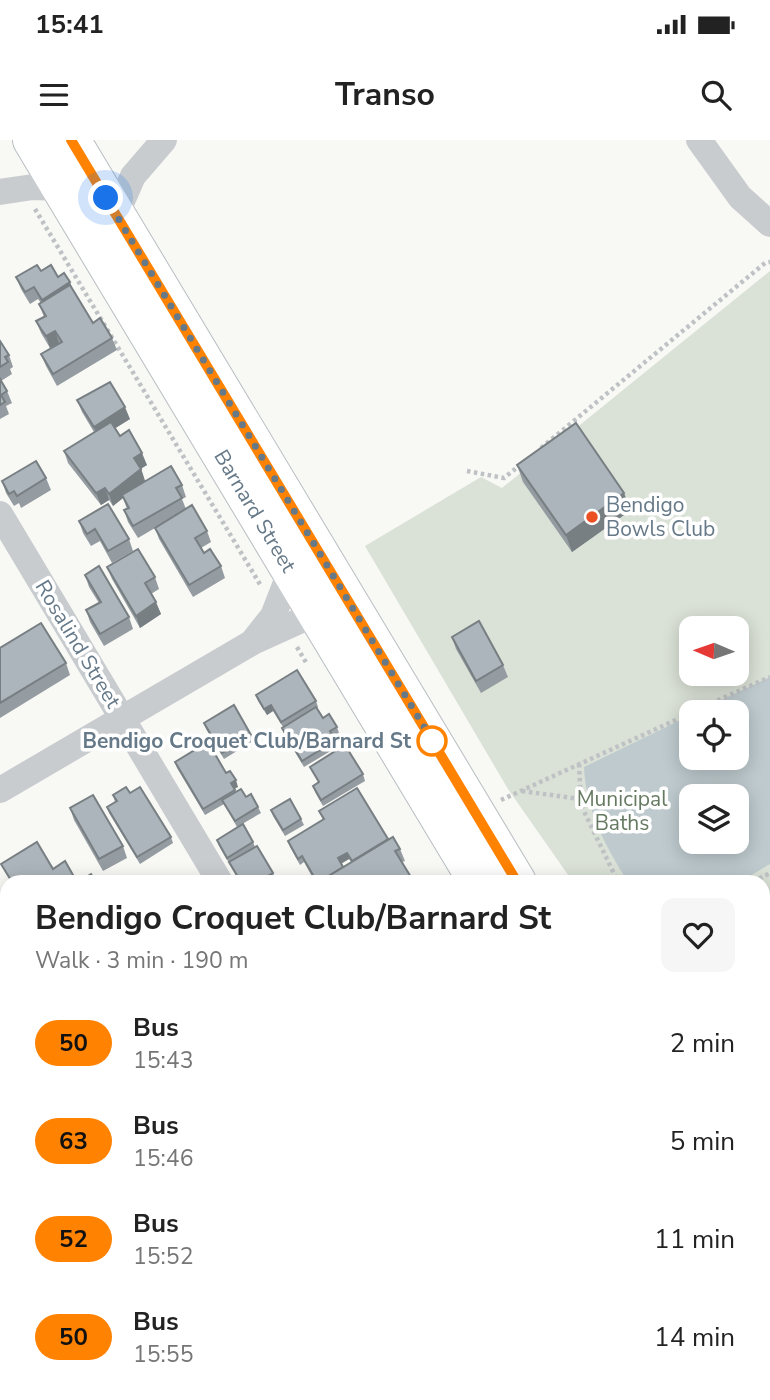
<!DOCTYPE html>
<html lang="en">
<head>
<meta charset="utf-8">
<style>
	body { margin:0; font-family:"Nunito Sans",sans-serif; background:#f6f6f6; color:#222; height:100vh; display:flex; flex-direction:column; font-size:26px; white-space:nowrap }
	* { box-sizing:border-box; margin:0 }
	p { font-size:23px; color:#767676 }
	.icon { flex:none; width:38px; height:38px; fill:none; stroke:currentColor; stroke-width:2; stroke-linecap:round; stroke-linejoin:round }
	.map { position:relative; flex:1; overflow:hidden }
	.side { position:absolute; left:0px; top:735px; width:770px; height:525px; display:flex; flex-direction:column; background:#fff; border-radius:21px 21px 0 0; box-shadow:0 4px 18px #0003 }
	.side>* { flex:none }
	.badge { padding:0 14px; border-radius:23px; font-size:24px; line-height:46px }
	.needle { width:46px; rotate:272deg }
	.tools { position:absolute; left:679px; top:476px; display:grid; gap:14px }
	.tools a { display:grid; place-items:center; width:70px; height:70px; border-radius:14px; background:#fff; box-shadow:0 4px 18px #0003; font-size:35px }
	.you { position:absolute; width:35px; height:35px; margin:-18px; border:5px solid #fff; border-radius:50%; background:#1a73e8; box-shadow:0 0 0 10px #1a73e833 }
	.map>.badge { position:absolute; translate:-50% -50%; box-shadow:0 0 0 4px #fff }
	.round { display:grid; place-items:center; flex:none; width:74px; height:74px; border-radius:14px; background:#f6f6f6 }
	.head { display:flex; align-items:center; justify-content:space-between; height:119px; padding:0 35px }
	h1 { font-size:33px; font-weight:700; line-height:52px }
	ul { padding:0; list-style:none }
	li { display:flex; align-items:center; gap:21px; height:98px; padding:0 35px }
	li div { flex:1 }
	li b { display:block; font-size:26px }
	li em { font-style:normal }
	li .badge { min-width:77px; font-weight:700; text-align:center }
	.status { display:flex; justify-content:space-between; align-items:center; height:49px; padding:0 35px; background:#fff; direction:ltr }
	.status svg { height:19px; fill:currentColor }
	header { display:flex; justify-content:space-between; align-items:center; height:91px; padding:0 35px; background:#fff; font-size:32px; font-weight:700 }
	.map>svg:first-child { display:block }
	.green { fill:#dae1d6; fill-rule:evenodd }
	.water { fill:#becace; fill-rule:evenodd }
	.lines { fill:none; stroke-linecap:round; stroke-linejoin:round }
	.secondary-casing { stroke:#b8bec2; stroke-width:40 }
	.path { stroke:#bfc2c4; stroke-width:4.5; stroke-dasharray:3.5 3.5; stroke-linecap:butt }
	.service { stroke:#c8cccf; stroke-width:14 }
	.minor { stroke:#c8cccf; stroke-width:26 }
	.secondary { stroke:#fff; stroke-width:38 }
	.wall { fill:#949ca1; fill-rule:evenodd }
	.shaded-wall { fill:#787f83 }
	.building { fill:#acb5bb; stroke:#787f83; stroke-width:2 }
	.line-casing { stroke:#fff; stroke-width:16 }
	.line { stroke:#ff8200; stroke-width:10 }
	.walk { stroke:#667988; stroke-width:7; stroke-dasharray:0 12.6 }
	.poi-dot { fill:#ec4f22; stroke:#fff; stroke-width:2.5 }
	.stop-dot { fill:#fff; stroke:#ff8200; stroke-width:3.5 }
	.labels { text-anchor:middle; dominant-baseline:central; stroke-width:7; stroke-linejoin:round; paint-order:stroke }
	.poi-label { font-size:21px; fill:#667988; stroke:#fff; text-anchor:start }
	.street-label { font-size:21px; fill:#667988; stroke:#fff }
	.stop-label { font-size:21px; font-weight:bold; fill:#667988; stroke:#fff; text-anchor:end }
	.park-label { font-size:21px; fill:#667a61; stroke:#fff }
</style>
</head>
<body>
<div class="status"><b>15:41</b><svg viewBox="0 0 49 12"><path d="M0 12V9h3v3zM5 12V6h3v6zM10 12V3h3v9zM15 12V0h3v12zM26 1h20v11H26zM47 4h2v5h-2z"/></svg></div>
<header><svg class="icon" aria-label="menu" viewBox="0 0 24 24"><path d="M4 6h16M4 12h16M4 18h16"/></svg>Transo<svg class="icon" aria-label="search" viewBox="0 0 24 24"><circle cx="10" cy="10" r="6"/><path d="M15 15l6 6"/></svg></header>
<div class="map">
<svg width="770" height="1260" viewBox="0 0 770 1260">
	<rect width="100%" height="100%" fill="#f8f8f5"/>
	<path class="green" d="M770,131v924l-7,-12v-301h-190l-65,-93 -143,-243 116,-69 21,11zM691,488h46v46h-46zM691,572h46v46h-46zM691,656h46v46h-46z"/>
	<path class="water" d="M770,537v187l-30,18h-112c-23,-37 -42,-71 -44,-115l107,-52v43h46v-46h-41zM691,656h46v46h-46z"/>
	<g class="lines">
		<defs>
			<g id="secondary">
				<polyline points="32,0 478,742"/>
				<polyline points="71,0 517,742"/>
				<polyline points="763,1152 770,1164"/>
				<polyline points="763,1219 770,1230"/>
			</g>
		</defs>
		<use href="#secondary" class="secondary-casing"/>
		<g class="path">
			<polyline points="35,69 261,446"/>
			<polyline points="541,308 765,123 770,122"/>
			<polyline points="467,331 504,338 520,325"/>
			<polyline points="297,507 307,524"/>
			<polyline points="692,572 770,537"/>
			<polyline points="579,624 581,665 618,742"/>
			<polyline points="522,651 580,659"/>
			<polyline points="501,660 691,573"/>
			<polyline points="753,742 770,733"/>
			<polyline points="576,1260 588,1253"/>
		</g>
		<g class="service">
			<polyline points="0,1063 7,1059"/>
			<polyline points="763,1098 770,1110"/>
			<polyline points="179,1260 180,1253"/>
		</g>
		<g class="minor">
			<polyline points="699,0 740,57 770,84"/>
			<polyline points="0,52 33,47 61,48"/>
			<polyline points="116,75 133,36 164,0"/>
			<polyline points="0,374 220,742"/>
			<polyline points="254,500 273,476 291,430"/>
			<polyline points="0,650 253,502 317,473"/>
			<polyline points="0,831 7,843"/>
			<polyline points="249,1253 255,1260"/>
			<polyline points="527,1253 532,1260"/>
			<polyline points="486,1260 497,1253"/>
		</g>
		<use href="#secondary" class="secondary"/>
	</g>
	<g class="wall">
		<polygon points="41,131 58,137 72,149 93,183 112,198 117,210 57,246 46,226 41,214 59,203 50,208 41,193 36,181 44,177 39,164 41,163 38,159 30,164 21,149 16,137"/>
		<polygon points="0,202 9,215 13,227 10,229 12,234 1,241 7,251 12,263 6,266 9,274 0,279"/>
		<polygon points="77,260 130,279 115,288 120,296 147,325 141,328 145,341 182,345 186,357 182,359 186,369 207,391 211,402 201,408 204,413 221,426 225,438 193,457 159,399 155,388 138,398 128,382 124,370 127,369 123,358 113,366 109,360 101,365 68,323 64,311 94,292 82,272"/>
		<polygon points="517,325 631,370 572,412 523,342"/>
		<polygon points="46,338 51,350 21,368 19,363 14,366 6,353 2,341"/>
		<polygon points="79,381 129,399 133,411 112,423 100,401 91,406 83,393"/>
		<polygon points="107,427 155,437 159,449 151,454 161,474 140,488 112,439"/>
		<polygon points="85,435 129,477 133,489 104,506 90,482 86,470 99,463 89,447"/>
		<polygon points="452,497 503,525 508,537 481,553 456,509"/>
		<polygon points="0,508 66,523 70,535 0,578"/>
		<polygon points="256,555 316,561 318,567 317,568 323,578 337,587 339,593 334,596 339,606 304,627 284,594 282,588 283,587 273,571 267,575 258,561"/>
		<polygon points="204,583 251,595 253,601 224,619 206,589"/>
		<polygon points="175,622 226,633 238,647 234,649 236,652 246,657 258,667 261,673 237,687 224,664 205,675 177,628"/>
		<polygon points="310,627 363,634 365,641 323,666 315,652 313,646 318,642"/>
		<polygon points="130,653 171,697 173,703 140,724 109,673 107,667 115,662 113,655"/>
		<polygon points="70,668 123,706 127,718 103,731 74,680"/>
		<polygon points="271,670 301,679 304,685 285,696 273,676"/>
		<path d="M319,671l69,28 12,10 5,12 -3,1 12,20h-99l-11,-20 -4,3 -10,-18 -2,-6 35,-21zM349,719l2,3 -8,5 -2,-3z"/>
		<polygon points="217,700 253,702 255,707 273,733 276,739 270,742 240,742 219,706"/>
		<polygon points="770,1043 770,1072 763,1053 763,1048"/>
		<polygon points="14,1253 73,1253 73,1259 60,1260 16,1260"/>
		<polygon points="314,1253 359,1253 362,1260 318,1260"/>
	</g>
	<g class="shaded-wall">
		<polygon points="70,142 74,154 46,172 42,160"/>
		<polygon points="55,191 59,203 50,208 46,196"/>
		<polygon points="125,267 130,279 98,299 94,287"/>
		<polygon points="142,313 147,325 139,330 134,318"/>
		<polygon points="141,329 145,341 122,355 123,358 113,366 109,354"/>
		<polygon points="105,348 109,360 101,365 96,353"/>
		<polygon points="624,353 631,370 572,412 566,395"/>
		<polygon points="156,462 161,474 140,488 136,476"/>
		<polygon points="271,565 273,571 267,575 264,569"/>
		<polygon points="236,640 238,647 233,649 231,643"/>
		<polygon points="347,713 349,719 340,724 338,718"/>
		<polygon points="7,1139 7,1154 2,1157 0,1153 0,1144"/>
	</g>
	<g class="building">
		<polygon points="37,125 41,131 51,125 58,137 64,133 70,142 42,160 34,147 25,152 16,137"/>
		<polygon points="70,145 93,183 100,178 112,198 53,234 41,214 62,202 55,191 46,196 41,189 36,181 46,176 39,164"/>
		<polygon points="0,201 9,215 5,217 8,222 0,227"/>
		<polygon points="0,239 7,251 1,255 5,262 0,265"/>
		<polygon points="110,242 125,267 94,287 77,260"/>
		<polygon points="111,282 120,296 129,290 142,313 134,318 141,329 109,354 105,348 96,353 64,311"/>
		<polygon points="576,283 624,353 566,395 517,325"/>
		<polygon points="36,321 46,338 17,356 14,351 9,354 2,341"/>
		<polygon points="171,326 182,345 176,348 182,358 133,386 124,370 129,368 122,355"/>
		<polygon points="108,364 129,399 108,411 95,389 87,394 79,381"/>
		<polygon points="192,365 207,391 195,398 204,413 210,409 221,426 189,445 155,388"/>
		<polygon points="138,409 155,437 145,443 156,462 136,476 107,427"/>
		<polygon points="99,426 129,477 100,494 86,470 101,462 85,435"/>
		<polygon points="479,481 503,525 476,541 452,497"/>
		<polygon points="41,483 66,523 0,563 0,508"/>
		<polygon points="297,530 316,561 281,582 271,565 264,569 256,555"/>
		<polygon points="234,565 251,595 222,613 204,583"/>
		<polygon points="316,567 323,578 329,574 337,587 330,591 336,600 302,621 282,588"/>
		<polygon points="208,602 226,633 230,631 236,640 231,643 235,650 203,669 175,622"/>
		<polygon points="345,605 363,634 321,660 313,646 319,642 310,627"/>
		<polygon points="126,647 130,653 140,647 171,697 137,717 107,667 117,661 113,655"/>
		<polygon points="357,648 388,699 352,721 347,713 338,718 343,727 327,737 328,739 323,742 317,742 302,716 298,719 288,701 324,679 319,671"/>
		<polygon points="241,649 246,657 251,654 258,667 235,681 222,660"/>
		<polygon points="93,655 123,706 99,719 70,668"/>
		<polygon points="290,659 301,679 283,690 271,670"/>
		<polygon points="243,684 253,702 227,718 217,700"/>
		<polygon points="393,697 400,709 395,711 414,742 330,742 327,737"/>
		<polygon points="37,702 53,729 65,721 77,742 12,742 1,724"/>
		<polygon points="257,706 273,733 257,742 241,742 229,722"/>
		<polygon points="91,734 96,742 78,742"/>
		<polygon points="770,1013 770,1025 765,1017"/>
		<polygon points="770,1043 770,1061 763,1051 763,1048"/>
		<polygon points="5,1088 7,1092 7,1139 0,1144 0,1090"/>
		<polygon points="315,1253 359,1253 360,1255 351,1260 326,1260 322,1253 317,1256"/>
		<polygon points="635,1253 640,1253 644,1260 624,1260"/>
		<polygon points="689,1253 730,1253 734,1260 685,1260 683,1256"/>
	</g>
	<g class="lines">
		<defs>
			<polyline id="line" points="71,0 517,742"/>
		</defs>
		<use href="#line" class="line-casing"/>
		<use href="#line" class="line"/>
		<polyline class="walk" points="106,58 435,605 432,601"/>
	</g>
	<circle class="poi-dot" cx="592" cy="377" r="7"/>
	<circle class="stop-dot" cx="432" cy="601" r="14"/>
	<g class="labels">
		<g class="poi-label">
			<text x="606" y="365">Bendigo<tspan x="606" dy="24">Bowls Club</tspan></text>
		</g>
		<g class="street-label">
			<text transform="translate(255 371) rotate(59)">Barnard Street</text>
			<text transform="translate(78 504) rotate(59)">Rosalind Street</text>
		</g>
		<g class="stop-label">
			<text x="411" y="601">Bendigo Croquet Club/Barnard St</text>
		</g>
		<g class="park-label">
			<text x="622" y="659">Municipal<tspan x="622" dy="24">Baths</tspan></text>
		</g>
	</g>
</svg>
<div class="tools">
<a><svg class="needle" viewBox="-14 -14 28 28"><path d="M0-13l5 13h-10z" fill="#e53935"/><path d="M0 13l5-13h-10z" fill="#767676"/></svg></a>
<a><svg class="icon" aria-label="locate" viewBox="0 0 24 24"><circle cx="12" cy="12" r="6"/><path d="M12 2v4M12 18v4M2 12h4M18 12h4"/></svg></a>
<a><svg class="icon" aria-label="layers" viewBox="0 0 24 24"><path d="M12 4l9 5-9 5-9-5zM3 14l9 5 9-5"/></svg></a>
</div>
<div class="you" style="left:106px;top:58px"></div>
<section class="side">
<div class="head"><div><h1>Bendigo Croquet Club/Barnard St</h1><p>Walk · 3 min · 190 m</p></div><a class="round"><svg class="icon" aria-label="heart" viewBox="0 0 24 24"><path d="M12 20l-8-8c-3-5 5-10 8-4 3-6 11-1 8 4z"/></svg></a></div>
<ul>
<li><span class="badge" style="background:#ff8200;color:#111">50</span><div><b>Bus</b><p>15:43</p></div><em>2 min</em></li>
<li><span class="badge" style="background:#ff8200;color:#111">63</span><div><b>Bus</b><p>15:46</p></div><em>5 min</em></li>
<li><span class="badge" style="background:#ff8200;color:#111">52</span><div><b>Bus</b><p>15:52</p></div><em>11 min</em></li>
<li><span class="badge" style="background:#ff8200;color:#111">50</span><div><b>Bus</b><p>15:55</p></div><em>14 min</em></li>
</ul>
</section>
</div>
</body>
</html>
